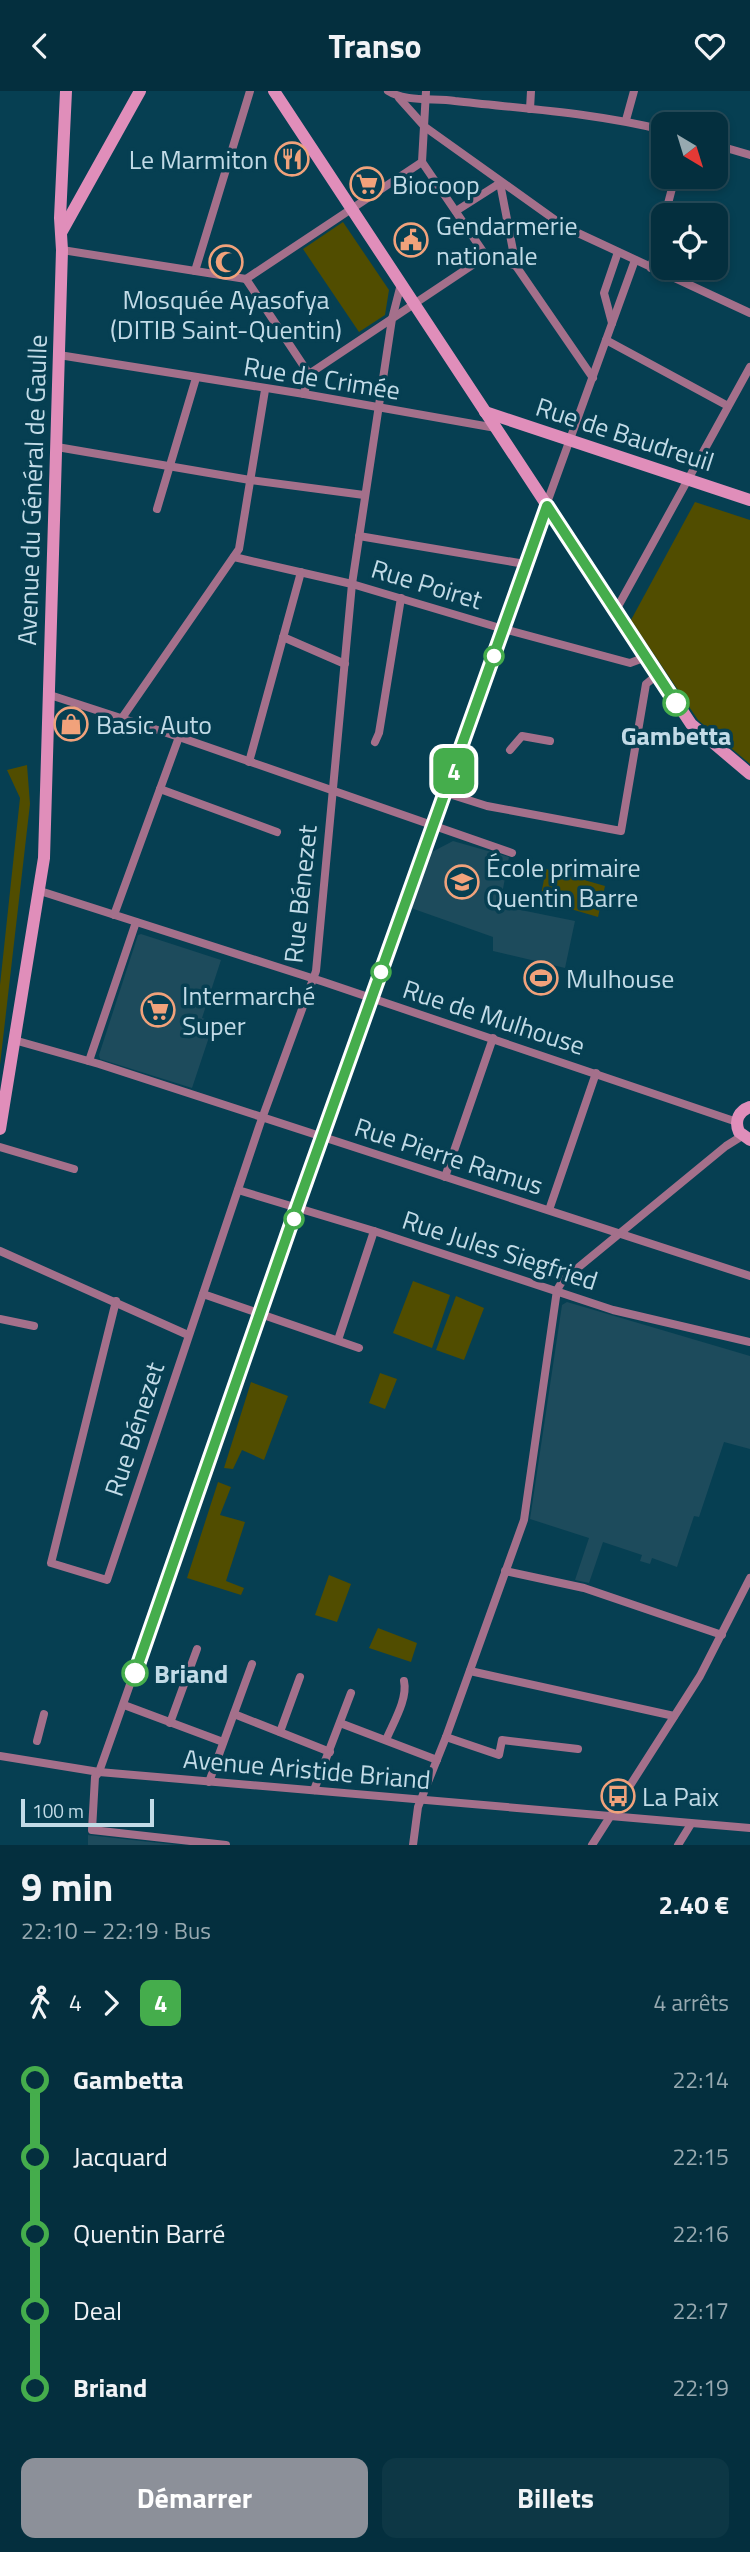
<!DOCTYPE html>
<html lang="fr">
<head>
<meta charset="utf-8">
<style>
	body { margin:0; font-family:"Titillium Web",sans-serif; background:#0d3745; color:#f1f3f6; height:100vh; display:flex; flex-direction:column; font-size:26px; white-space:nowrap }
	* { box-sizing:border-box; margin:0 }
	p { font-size:23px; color:#97a9b0 }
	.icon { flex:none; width:38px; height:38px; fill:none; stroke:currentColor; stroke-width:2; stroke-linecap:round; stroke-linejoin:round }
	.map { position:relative; height:1754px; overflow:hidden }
	.details { display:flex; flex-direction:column; background:#042f3e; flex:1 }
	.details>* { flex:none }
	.badge { padding:0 14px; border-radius:10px; font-size:24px; line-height:46px }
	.needle { width:46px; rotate:142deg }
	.tools { position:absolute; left:651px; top:21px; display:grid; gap:14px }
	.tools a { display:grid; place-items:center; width:77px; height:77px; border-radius:14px; background:#042f3e; box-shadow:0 4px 10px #0003,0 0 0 2px #254a58; font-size:35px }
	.scale { position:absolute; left:21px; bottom:18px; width:133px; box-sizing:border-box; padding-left:7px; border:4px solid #c2dbe7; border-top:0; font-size:19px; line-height:24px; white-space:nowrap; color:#c2dbe7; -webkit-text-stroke:5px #063f52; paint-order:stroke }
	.map>.badge { position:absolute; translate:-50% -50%; box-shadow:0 0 0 4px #fff }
	.legs { display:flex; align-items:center; gap:10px; height:77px; padding:0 21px; font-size:23px }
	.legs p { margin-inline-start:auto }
	.head { display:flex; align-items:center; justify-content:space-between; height:119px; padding:0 21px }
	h1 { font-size:38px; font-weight:700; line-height:52px }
	.button { display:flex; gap:14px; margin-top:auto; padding:14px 21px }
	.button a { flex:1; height:80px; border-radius:14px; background:#8c9099; color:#fff; font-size:28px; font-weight:700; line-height:80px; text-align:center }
	.button a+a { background:#0d3745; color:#f1f3f6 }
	ul { padding:0 21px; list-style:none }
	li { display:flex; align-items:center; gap:24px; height:77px; font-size:26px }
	li i { display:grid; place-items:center; width:10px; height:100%; margin:0 9px; background:currentColor }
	li i::after { content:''; width:18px; height:18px; margin:-9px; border:5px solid; border-radius:50%; background:#042f3e }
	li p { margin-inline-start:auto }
	li:first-child i { background:linear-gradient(#0000 50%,currentColor 0) }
	li:last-child i { background:linear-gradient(currentColor 50%,#0000 0) }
	header { display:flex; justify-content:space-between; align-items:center; height:91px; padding:0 21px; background:#042f3e; font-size:32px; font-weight:700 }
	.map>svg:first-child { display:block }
	.built { fill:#1d4b5c }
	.green { fill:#514d00 }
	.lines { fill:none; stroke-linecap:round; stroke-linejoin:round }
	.street { stroke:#a4708b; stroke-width:8 }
	.secondary { stroke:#e08eba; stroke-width:12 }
	.line-1-casing { stroke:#fff; stroke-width:16 }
	.line-1 { stroke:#45ad4c; stroke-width:10 }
	.stop-1-dot { fill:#fff; stroke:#45ad4c; stroke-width:3.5 }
	.labels { text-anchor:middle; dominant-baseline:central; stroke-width:7; stroke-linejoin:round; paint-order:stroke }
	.poi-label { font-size:26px; fill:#c2dbe7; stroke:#063f52; text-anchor:start }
	.street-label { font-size:26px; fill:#c2dbe7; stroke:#063f52 }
	.stop-label { font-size:26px; font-weight:bold; fill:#c2dbe7; stroke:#063f52 }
</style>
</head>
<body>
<header><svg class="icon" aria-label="back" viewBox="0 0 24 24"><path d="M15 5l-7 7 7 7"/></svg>Transo<svg class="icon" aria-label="heart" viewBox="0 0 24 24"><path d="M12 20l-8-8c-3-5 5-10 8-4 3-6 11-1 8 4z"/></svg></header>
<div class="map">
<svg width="750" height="1754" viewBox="0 0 750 1754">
	<rect width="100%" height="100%" fill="#063f52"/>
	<g class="built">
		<polygon points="453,750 509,766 499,819 511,817 575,830 565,877 493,860 493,846 411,817 430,762"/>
		<polygon points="141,843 221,869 202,927 214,931 192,997 100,968 99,964 138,844"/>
		<polygon points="567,1211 750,1265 750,1358 724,1351 699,1426 694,1425 677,1476 652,1467 650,1473 640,1470 642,1464 603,1451 589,1492 575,1489 589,1447 530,1428 562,1214"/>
		<polygon points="88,1744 177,1754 88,1754"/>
	</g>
	<g class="green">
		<polygon points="343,131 389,199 385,224 359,241 303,158"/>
		<polygon points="695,411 750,429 750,673 698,629 631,529"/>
		<polygon points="27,674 30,713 0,974 0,894 20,707 7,679"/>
		<polygon points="546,778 605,795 598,826 540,809"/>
		<polygon points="413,1190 450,1204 432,1257 393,1242"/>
		<polygon points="456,1205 484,1217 464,1269 436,1259"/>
		<polygon points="380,1282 397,1288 385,1318 369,1312"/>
		<polygon points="251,1291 288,1305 264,1369 242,1359 233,1378 224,1377"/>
		<polygon points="218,1391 231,1396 220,1424 245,1431 226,1490 244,1497 241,1504 187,1487"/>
		<polygon points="329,1484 351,1493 337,1531 315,1524"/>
		<polygon points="378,1537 417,1552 411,1571 369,1557"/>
	</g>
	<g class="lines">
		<g class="street">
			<path d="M388,0c17,11 46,7 67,10 70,8 141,12 208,29"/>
			<polyline points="399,7 425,36 565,136 750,222"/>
			<polyline points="530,18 531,0"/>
			<polyline points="626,29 634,0"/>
			<polyline points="716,54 750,64"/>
			<polyline points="422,71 486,165"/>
			<polyline points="456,120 500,92 516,175 593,287"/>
			<polyline points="665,124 675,86"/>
			<polyline points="62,159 246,188"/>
			<polyline points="651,177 663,129"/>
			<polyline points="195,180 250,0"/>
			<polyline points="246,188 422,71 426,0"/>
			<polyline points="246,188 309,283"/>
			<polyline points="612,232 604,202 618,161"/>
			<polyline points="606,249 728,315"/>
			<polyline points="59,264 304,303 496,337"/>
			<polyline points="304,303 309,283 486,165 516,175"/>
			<polyline points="57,356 250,389 364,404"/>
			<polyline points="157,418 196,287"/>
			<polyline points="359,445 525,473"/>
			<polyline points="234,466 352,493 500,537 630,572 646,566"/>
			<polyline points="616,519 750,276"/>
			<polyline points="283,546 345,573"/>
			<polyline points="50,604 179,646 512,762"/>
			<polyline points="122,627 239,458 265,299"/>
			<polyline points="375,651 379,642 401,507"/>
			<polyline points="510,659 522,645 550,650"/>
			<polyline points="249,671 301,481"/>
			<polyline points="160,698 277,741"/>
			<polyline points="446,702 487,715 621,740 646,593 657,584"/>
			<polyline points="37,799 324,891 737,1031"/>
			<polyline points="114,824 179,646"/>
			<polyline points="14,949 99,973 750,1185"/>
			<polyline points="89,970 136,831"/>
			<polyline points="0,1056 74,1078"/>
			<polyline points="445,1086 493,947"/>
			<polyline points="238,1099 374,1140 613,1219 750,1251"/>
			<polyline points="549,1119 596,982"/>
			<polyline points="0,1160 188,1244"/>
			<polyline points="203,1203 359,1257"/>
			<polyline points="116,1210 51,1472 107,1489 260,1033 316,880 352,493 392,228 401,193"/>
			<polyline points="0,1228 34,1235"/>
			<polyline points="338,1249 374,1140"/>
			<polyline points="505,1480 584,1497 722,1544"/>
			<polyline points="470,1580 674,1625"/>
			<polyline points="124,1614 223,1651"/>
			<polyline points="234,1623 330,1661"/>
			<polyline points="170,1632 197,1558"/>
			<polyline points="340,1632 437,1669"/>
			<polyline points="280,1641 300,1586"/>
			<polyline points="446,1646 499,1664 502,1649 578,1658"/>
			<path d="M386,1649c7,-17 22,-41 18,-59"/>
			<polyline points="37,1650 44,1623"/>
			<polyline points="0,1665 99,1681 750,1737"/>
			<polyline points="209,1691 252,1573"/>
			<polyline points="314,1699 351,1602"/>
			<polyline points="226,1754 92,1739 95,1686 99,1681 504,537 540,431 635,169"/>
			<polyline points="413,1754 418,1716 446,1646 524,1429 557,1199 563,1189 726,1055 742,1045"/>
			<polyline points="592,1754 700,1585 750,1487"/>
			<polyline points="678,1754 691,1733"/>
		</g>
		<g class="secondary">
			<polyline points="274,0 691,633 750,683"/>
			<polyline points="62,140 140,0"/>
			<polyline points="485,321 750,409"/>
			<path d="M750,1016c-11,4 -16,13 -11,25l11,8"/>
			<polyline points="0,1038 44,767 62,159 60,127 66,0"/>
		</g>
	</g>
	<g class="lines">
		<defs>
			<polyline id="line-1" points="135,1582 297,1116 547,415 676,612"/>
		</defs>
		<use href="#line-1" class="line-1-casing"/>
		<use href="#line-1" class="line-1"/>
	</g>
	<defs>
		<symbol id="restaurant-ring" viewBox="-11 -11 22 22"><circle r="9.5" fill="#063f52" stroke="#f1a27b" stroke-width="1.5"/><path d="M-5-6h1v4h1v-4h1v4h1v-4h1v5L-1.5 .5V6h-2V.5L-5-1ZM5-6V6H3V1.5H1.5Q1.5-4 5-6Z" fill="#f1a27b"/></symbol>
		<symbol id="supermarket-ring" viewBox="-11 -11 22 22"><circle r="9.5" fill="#063f52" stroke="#f1a27b" stroke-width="1.5"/><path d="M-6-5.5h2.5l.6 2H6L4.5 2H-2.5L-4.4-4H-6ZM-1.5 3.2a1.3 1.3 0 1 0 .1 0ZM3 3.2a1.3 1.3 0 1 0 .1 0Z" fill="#f1a27b"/></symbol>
		<symbol id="civic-ring" viewBox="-11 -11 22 22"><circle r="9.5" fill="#063f52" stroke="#f1a27b" stroke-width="1.5"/><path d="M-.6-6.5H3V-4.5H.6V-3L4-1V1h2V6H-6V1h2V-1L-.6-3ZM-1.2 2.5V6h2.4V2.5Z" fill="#f1a27b"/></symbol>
		<symbol id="mosque-ring" viewBox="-11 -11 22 22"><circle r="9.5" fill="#063f52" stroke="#f1a27b" stroke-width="1.5"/><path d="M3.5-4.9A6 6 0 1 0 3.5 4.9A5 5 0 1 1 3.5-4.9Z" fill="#f1a27b"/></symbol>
		<symbol id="shop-ring" viewBox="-11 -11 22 22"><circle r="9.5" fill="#063f52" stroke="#f1a27b" stroke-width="1.5"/><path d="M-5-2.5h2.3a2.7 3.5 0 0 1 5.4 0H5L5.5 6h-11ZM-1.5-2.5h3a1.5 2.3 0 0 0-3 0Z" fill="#f1a27b"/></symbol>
		<symbol id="school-ring" viewBox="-11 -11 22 22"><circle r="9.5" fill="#063f52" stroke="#f1a27b" stroke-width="1.5"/><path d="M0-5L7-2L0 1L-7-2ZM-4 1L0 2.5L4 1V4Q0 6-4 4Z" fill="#f1a27b"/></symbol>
		<symbol id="stadium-ring" viewBox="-11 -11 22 22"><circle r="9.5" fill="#063f52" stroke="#f1a27b" stroke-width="1.5"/><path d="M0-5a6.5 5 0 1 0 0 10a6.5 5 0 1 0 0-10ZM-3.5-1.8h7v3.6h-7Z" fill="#f1a27b"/></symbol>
		<symbol id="bus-ring" viewBox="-11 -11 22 22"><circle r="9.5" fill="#063f52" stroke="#f1a27b" stroke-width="1.5"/><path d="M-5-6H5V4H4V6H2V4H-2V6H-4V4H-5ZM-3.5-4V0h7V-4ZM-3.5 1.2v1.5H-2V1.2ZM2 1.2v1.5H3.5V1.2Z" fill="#f1a27b"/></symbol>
	</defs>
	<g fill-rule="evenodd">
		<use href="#restaurant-ring" x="273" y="49" width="38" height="38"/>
		<use href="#supermarket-ring" x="348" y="74" width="38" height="38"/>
		<use href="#civic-ring" x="392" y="130" width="38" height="38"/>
		<use href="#mosque-ring" x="207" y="152" width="38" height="38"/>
		<use href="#shop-ring" x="52" y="614" width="38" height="38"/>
		<use href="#school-ring" x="443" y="772" width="38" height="38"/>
		<use href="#stadium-ring" x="522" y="868" width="38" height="38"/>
		<use href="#supermarket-ring" x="139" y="900" width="38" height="38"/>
		<use href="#bus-ring" x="599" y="1686" width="38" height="38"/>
	</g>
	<g class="stop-1-dot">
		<circle cx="494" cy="565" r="9"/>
		<circle cx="676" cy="612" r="12"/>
		<circle cx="381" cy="881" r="9"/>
		<circle cx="294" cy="1128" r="9"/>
		<circle cx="135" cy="1582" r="12"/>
	</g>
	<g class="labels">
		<g class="poi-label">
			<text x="268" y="68" text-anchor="end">Le Marmiton</text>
			<text x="392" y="93">Biocoop</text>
			<text x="436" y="134">Gendarmerie<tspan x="436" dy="30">nationale</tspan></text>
			<text x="226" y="208" text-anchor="middle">Mosquée Ayasofya<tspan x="226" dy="30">(DITIB Saint-Quentin)</tspan></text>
			<text x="96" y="633">Basic Auto</text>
			<text x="486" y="776">École primaire<tspan x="486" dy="30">Quentin Barre</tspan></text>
			<text x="566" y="887">Mulhouse</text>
			<text x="182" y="904">Intermarché<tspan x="182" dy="30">Super</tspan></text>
			<text x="642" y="1705">La Paix</text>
		</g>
		<g class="street-label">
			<text transform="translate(322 287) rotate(9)">Rue de Crimée</text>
			<text transform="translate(625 343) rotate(18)">Rue de Baudreuil</text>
			<text transform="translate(32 399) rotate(-88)">Avenue du Général de Gaulle</text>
			<text transform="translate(427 493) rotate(17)">Rue Poiret</text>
			<text transform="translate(300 803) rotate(-84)">Rue Bénezet</text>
			<text transform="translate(494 926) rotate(18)">Rue de Mulhouse</text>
			<text transform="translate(449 1065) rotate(18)">Rue Pierre Ramus</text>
			<text transform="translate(500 1159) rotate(18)">Rue Jules Siegfried</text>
			<text transform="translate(134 1338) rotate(-72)">Rue Bénezet</text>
			<text transform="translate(307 1678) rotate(5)">Avenue Aristide Briand</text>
		</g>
		<g class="stop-label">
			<text x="676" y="644">Gambetta</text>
			<text x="154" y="1582" text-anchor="start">Briand</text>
		</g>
	</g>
</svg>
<div class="tools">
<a><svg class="needle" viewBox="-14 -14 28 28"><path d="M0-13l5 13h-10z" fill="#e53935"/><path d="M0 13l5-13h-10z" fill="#97a9b0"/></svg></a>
<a><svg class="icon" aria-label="locate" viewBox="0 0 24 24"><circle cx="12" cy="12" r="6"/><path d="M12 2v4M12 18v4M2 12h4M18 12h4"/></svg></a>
</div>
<div class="scale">100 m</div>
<b class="badge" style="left:454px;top:680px;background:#45ad4c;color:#fff">4</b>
</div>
<section class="details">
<div class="head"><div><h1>9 min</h1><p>22:10 – 22:19 · Bus</p></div><b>2.40 €</b></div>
<div class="legs"><svg class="icon" aria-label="walk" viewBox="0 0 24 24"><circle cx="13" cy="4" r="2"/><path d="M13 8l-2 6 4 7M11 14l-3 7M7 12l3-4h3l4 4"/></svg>4<svg class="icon" aria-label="forward" viewBox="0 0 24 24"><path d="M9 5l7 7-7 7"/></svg><b class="badge" style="background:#45ad4c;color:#fff">4</b><p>4 arrêts</p></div>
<ul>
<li><i style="color:#45ad4c"></i><b>Gambetta</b><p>22:14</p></li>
<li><i style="color:#45ad4c"></i><span>Jacquard</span><p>22:15</p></li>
<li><i style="color:#45ad4c"></i><span>Quentin Barré</span><p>22:16</p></li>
<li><i style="color:#45ad4c"></i><span>Deal</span><p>22:17</p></li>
<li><i style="color:#45ad4c"></i><b>Briand</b><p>22:19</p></li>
</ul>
<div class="button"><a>Démarrer</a><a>Billets</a></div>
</section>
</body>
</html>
